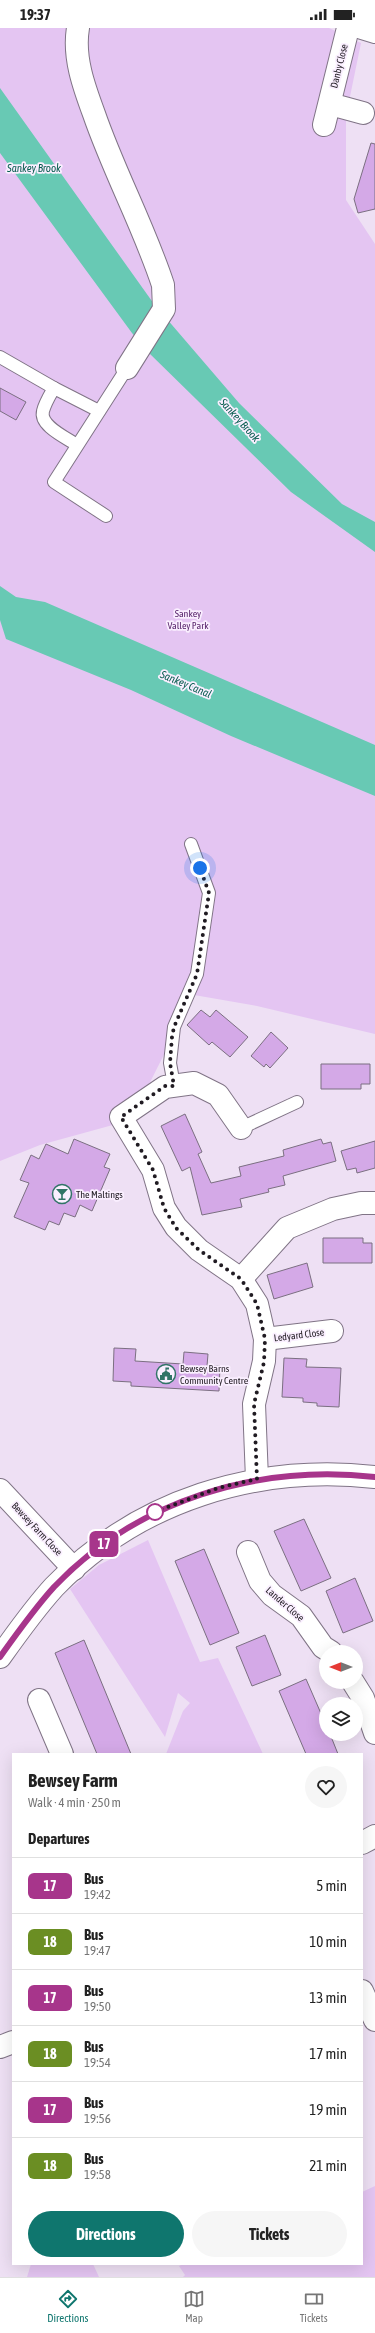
<!DOCTYPE html>
<html lang="en">
<head>
<meta charset="utf-8">
<style>
	body { margin:0; font-family:"Asap Condensed",sans-serif; background:#f6f6f6; color:#222; height:100vh; display:flex; flex-direction:column; font-size:15px; white-space:nowrap }
	* { box-sizing:border-box; margin:0 }
	p { font-size:13px; color:#767676 }
	.icon { flex:none; width:22px; height:22px; fill:none; stroke:currentColor; stroke-width:2; stroke-linecap:round; stroke-linejoin:round }
	.map { position:relative; flex:1; overflow:hidden }
	.side { position:absolute; left:12px; top:1725px; width:351px; height:512px; display:flex; flex-direction:column; background:#fff; border-radius:0px; box-shadow:0 4px 16px #0002 }
	.side>* { flex:none }
	.badge { padding:0 8px; border-radius:6px; font-size:14px; line-height:26px }
	.needle { width:26px; rotate:270deg }
	.controls { position:absolute; left:319px; top:1617px; display:grid; gap:8px }
	.controls a { display:grid; place-items:center; width:44px; height:44px; border-radius:50%; background:#fff; box-shadow:0 4px 16px #0002; font-size:20px }
	.you { position:absolute; width:20px; height:20px; margin:-10px; border:3px solid #fff; border-radius:50%; background:#1a73e8; box-shadow:0 0 0 6px #1a73e833 }
	.map>.badge { position:absolute; translate:-50% -50%; box-shadow:0 0 0 2px #fff }
	h2 { padding:0 16px; font-size:15px; line-height:36px }
	.round { display:grid; place-items:center; flex:none; width:42px; height:42px; border-radius:21px; background:#f6f6f6 }
	.head { display:flex; align-items:center; justify-content:space-between; height:68px; padding:0 16px }
	h1 { font-size:19px; font-weight:700; line-height:30px }
	.button { display:flex; gap:8px; margin-top:auto; padding:8px 16px }
	.button a { flex:1; height:46px; border-radius:24px; background:#0f766e; color:#fff; font-size:16px; font-weight:700; line-height:46px; text-align:center }
	.button a+a { background:#f6f6f6; color:#222 }
	ul { padding:0; list-style:none }
	li { display:flex; align-items:center; gap:12px; height:56px; padding:0 16px; border-top:1px solid #e0e0e0 }
	li div { flex:1 }
	li b { display:block; font-size:15px }
	li em { font-style:normal }
	li .badge { min-width:44px; font-weight:700; text-align:center }
	.status { display:flex; justify-content:space-between; align-items:center; height:28px; padding:0 20px; background:#fff; direction:ltr }
	.status svg { height:11px; fill:currentColor }
	.menu { display:flex; justify-content:space-around; align-items:center; height:56px; border-top:1px solid #e0e0e0; background:#fff; font-size:11px; color:#767676 }
	.menu a { display:grid; justify-items:center; gap:2px }
	.menu .selected { color:#0f766e }
	.map>svg:first-child { display:block }
	.green { fill:#e4c5f2 }
	.water { fill:#68c9b4 }
	.building { fill:#d4a9e7; stroke:#7b6f81 }
	.lines { fill:none; stroke-linecap:round; stroke-linejoin:round }
	.service-casing { stroke:#807486; stroke-width:14 }
	.minor-casing { stroke:#807486; stroke-width:24 }
	.tertiary-casing { stroke:#807486; stroke-width:24 }
	.service { stroke:#fff; stroke-width:12 }
	.minor { stroke:#fff; stroke-width:22 }
	.tertiary { stroke:#fff; stroke-width:22 }
	.line-casing { stroke:#fff; stroke-width:9 }
	.line { stroke:#a7358b; stroke-width:6 }
	.walk { stroke:#201b22; stroke-width:4; stroke-dasharray:0 7.2 }
	.stop-dot { fill:#fff; stroke:#a7358b; stroke-width:2 }
	.labels { text-anchor:middle; dominant-baseline:central; stroke-width:3.5; stroke-linejoin:round; paint-order:stroke }
	.street-label { font-size:10px; fill:#201b22; stroke:#faefff }
	.park-label { font-size:10px; fill:#57236b; stroke:#faefff }
	.poi-label { font-size:10px; fill:#201b22; stroke:#faefff; text-anchor:start }
	.water-label { font-size:11px; font-style:italic; fill:#065c4e; stroke:#faefff }
</style>
</head>
<body>
<div class="status"><b>19:37</b><svg viewBox="0 0 49 12"><path d="M0 12V9h3v3zM5 12V6h3v6zM10 12V3h3v9zM15 12V0h3v12zM26 1h20v11H26zM47 4h2v5h-2z"/></svg></div>
<div class="map">
<svg width="375" height="2249" viewBox="0 0 375 2249">
	<rect width="100%" height="100%" fill="#eee0f4"/>
	<g class="green">
		<polygon points="0,0 329,0 361,15 346,88 346,172 375,216 375,1006 257,978 194,967 131,1092 40,1117 0,1133"/>
		<polygon points="148,1512 200,1634 218,1630 263,1726 166,1726 183,1683 190,1675 178,1665 165,1709 70,1561 99,1537"/>
		<polygon points="375,2158 375,2249 183,2249 185,2247 179,2238 183,2236 362,2236 362,2164"/>
		<polygon points="31,2236 93,2236 99,2249 27,2249"/>
	</g>
	<g class="water">
		<polygon points="0,60 154,276 239,375 342,476 375,494 375,524 291,464 149,325 132,305 0,125"/>
		<polygon points="0,558 16,569 45,574 375,717 375,768 231,708 131,662 6,611 0,592"/>
	</g>
	<g class="building">
		<polygon points="371,115 375,116 375,181 358,185 354,171"/>
		<polygon points="0,360 26,374 16,392 0,383"/>
		<polygon points="201,982 210,989 216,982 248,1009 230,1029 212,1014 209,1017 187,997"/>
		<polygon points="271,1004 288,1020 270,1040 266,1036 264,1039 251,1028"/>
		<polygon points="321,1036 370,1036 370,1056 361,1056 361,1061 321,1061"/>
		<polygon points="185,1086 202,1124 198,1126 211,1155 241,1148 239,1139 284,1128 283,1122 321,1111 323,1116 331,1114 336,1133 283,1148 285,1157 268,1161 269,1164 240,1171 242,1179 202,1187 190,1139 182,1143 161,1098"/>
		<polygon points="74,1111 110,1126 104,1139 110,1141 92,1183 80,1177 75,1189 64,1185 59,1197 49,1193 45,1202 14,1189 29,1155 20,1152 31,1127 39,1131 46,1116 68,1126"/>
		<polygon points="375,1113 375,1140 357,1145 356,1140 347,1142 341,1123"/>
		<polygon points="323,1210 363,1210 363,1215 372,1215 372,1235 323,1235"/>
		<polygon points="307,1235 313,1259 274,1271 267,1247"/>
		<polygon points="114,1320 136,1321 135,1333 183,1336 184,1324 208,1326 207,1338 220,1338 219,1363 131,1358 131,1354 113,1353"/>
		<polygon points="284,1330 307,1331 306,1339 341,1340 339,1379 317,1378 317,1375 303,1374 303,1370 282,1369"/>
		<polygon points="304,1491 331,1550 301,1563 274,1503"/>
		<polygon points="204,1521 239,1605 210,1617 175,1533"/>
		<polygon points="355,1550 373,1593 343,1605 326,1563"/>
		<polygon points="265,1607 281,1647 252,1658 236,1619"/>
		<polygon points="84,1612 131,1726 97,1726 55,1625"/>
		<polygon points="306,1651 326,1697 326,1706 330,1706 338,1726 306,1726 279,1663"/>
	</g>
	<g class="lines">
		<defs>
			<g id="service">
				<polyline points="0,329 54,360"/>
				<path d="M77,417c-10,-7 -38,-19 -34,-34 2,-8 7,-16 11,-23l45,23"/>
				<polyline points="106,488 54,454 127,340"/>
				<polyline points="174,1057 170,1035 174,999 197,946 209,865 191,816"/>
				<polyline points="241,1100 297,1074"/>
			</g>
			<g id="minor">
				<path d="M78,0c-5,29 6,59 16,86 20,58 50,113 69,171l1,24 -37,59"/>
				<polyline points="362,0 375,4"/>
				<polyline points="330,76 363,85"/>
				<polyline points="324,97 348,0"/>
				<polyline points="241,1100 218,1067 194,1055 165,1059 121,1089 153,1142 164,1180 176,1199 199,1222 241,1251 257,1276 265,1311 264,1333 254,1376 257,1451"/>
				<polyline points="241,1251 287,1200 333,1181 361,1175 375,1175"/>
				<polyline points="265,1311 332,1303"/>
				<polyline points="0,1462 74,1541"/>
				<polyline points="248,1524 260,1553 272,1567 301,1588 323,1619 331,1624"/>
				<polyline points="353,1654 363,1670 375,1705"/>
				<polyline points="39,1672 62,1726"/>
				<polyline points="362,1815 375,1808"/>
				<polyline points="362,1963 375,1992"/>
				<polyline points="0,2019 13,2014"/>
			</g>
			<path id="tertiary" d="M0,1629c17,-24 34,-48 54,-70 84,-87 202,-123 321,-110"/>
		</defs>
		<use href="#service" class="service-casing"/>
		<use href="#minor" class="minor-casing"/>
		<use href="#tertiary" class="tertiary-casing"/>
		<use href="#service" class="service"/>
		<use href="#minor" class="minor"/>
		<use href="#tertiary" class="tertiary"/>
	</g>
	<g class="lines">
		<defs>
			<path id="line" d="M0,1629c17,-24 34,-48 54,-70 83,-87 203,-123 321,-110"/>
		</defs>
		<use href="#line" class="line-casing"/>
		<use href="#line" class="line"/>
		<polyline class="walk" points="155,1484 218,1460 257,1451 254,1376 264,1334 265,1311 257,1276 241,1251 199,1222 176,1200 164,1180 153,1142 121,1089 165,1058 174,1058 170,1035 172,1009 174,999 197,946 209,865 200,840"/>
	</g>
	<defs>
		<symbol id="bar-ring" viewBox="-11 -11 22 22"><circle r="9.5" fill="#faefff" stroke="#317467" stroke-width="1.5"/><path d="M-6-5H6L.8 .8V4.5H3.5V6h-7V4.5H-.8V.8Z" fill="#317467"/></symbol>
		<symbol id="civic-ring" viewBox="-11 -11 22 22"><circle r="9.5" fill="#faefff" stroke="#317467" stroke-width="1.5"/><path d="M-.6-6.5H3V-4.5H.6V-3L4-1V1h2V6H-6V1h2V-1L-.6-3ZM-1.2 2.5V6h2.4V2.5Z" fill="#317467"/></symbol>
	</defs>
	<g fill-rule="evenodd">
		<use href="#bar-ring" x="51" y="1155" width="22" height="22"/>
		<use href="#civic-ring" x="155" y="1335" width="22" height="22"/>
	</g>
	<circle class="stop-dot" cx="155" cy="1484" r="8"/>
	<g class="labels">
		<g class="street-label">
			<text transform="translate(339 38) rotate(-76)">Danby Close</text>
			<text transform="translate(299 1307) rotate(-7)">Ledyard Close</text>
			<text transform="translate(37 1501) rotate(47)">Bewsey Farm Close</text>
			<text transform="translate(285 1576) rotate(41)">Lander Close</text>
		</g>
		<g class="park-label">
			<text x="188" y="585">Sankey<tspan x="188" dy="12">Valley Park</tspan></text>
		</g>
		<g class="poi-label">
			<text x="76" y="1166">The Maltings</text>
			<text x="180" y="1340">Bewsey Barns<tspan x="180" dy="12">Community Centre</tspan></text>
		</g>
		<g class="water-label">
			<text x="34" y="140">Sankey Brook</text>
			<text transform="translate(240 392) rotate(48)">Sankey Brook</text>
			<text transform="translate(186 656) rotate(23)">Sankey Canal</text>
		</g>
	</g>
</svg>
<div class="controls">
<a><svg class="needle" viewBox="-14 -14 28 28"><path d="M0-13l5 13h-10z" fill="#e53935"/><path d="M0 13l5-13h-10z" fill="#767676"/></svg></a>
<a><svg class="icon" aria-label="layers" viewBox="0 0 24 24"><path d="M12 4l9 5-9 5-9-5zM3 14l9 5 9-5"/></svg></a>
</div>
<div class="you" style="left:200px;top:840px"></div>
<b class="badge" style="left:104px;top:1516px;background:#a7358b;color:#fff">17</b>
<section class="side">
<div class="head"><div><h1>Bewsey Farm</h1><p>Walk · 4 min · 250 m</p></div><a class="round"><svg class="icon" aria-label="heart" viewBox="0 0 24 24"><path d="M12 20l-8-8c-3-5 5-10 8-4 3-6 11-1 8 4z"/></svg></a></div>
<h2>Departures</h2>
<ul>
<li><span class="badge" style="background:#a7358b;color:#fff">17</span><div><b>Bus</b><p>19:42</p></div><em>5 min</em></li>
<li><span class="badge" style="background:#6b8e23;color:#fff">18</span><div><b>Bus</b><p>19:47</p></div><em>10 min</em></li>
<li><span class="badge" style="background:#a7358b;color:#fff">17</span><div><b>Bus</b><p>19:50</p></div><em>13 min</em></li>
<li><span class="badge" style="background:#6b8e23;color:#fff">18</span><div><b>Bus</b><p>19:54</p></div><em>17 min</em></li>
<li><span class="badge" style="background:#a7358b;color:#fff">17</span><div><b>Bus</b><p>19:56</p></div><em>19 min</em></li>
<li><span class="badge" style="background:#6b8e23;color:#fff">18</span><div><b>Bus</b><p>19:58</p></div><em>21 min</em></li>
</ul>
<div class="button"><a>Directions</a><a>Tickets</a></div>
</section>
</div>
<nav class="menu">
<a class="selected"><svg class="icon" aria-label="directions" viewBox="0 0 24 24"><path d="M12 3l9 9-9 9-9-9zM9 14v-3h6M13 9l2 2-2 2"/></svg>Directions</a>
<a><svg class="icon" aria-label="map" viewBox="0 0 24 24"><path d="M3 6l6-2 6 2 6-2v14l-6 2-6-2-6 2zM9 4v14M15 6v14"/></svg>Map</a>
<a><svg class="icon" aria-label="tickets" viewBox="0 0 24 24"><path d="M3 7h18v10H3zM15 7v10"/></svg>Tickets</a>
</nav>
</body>
</html>
